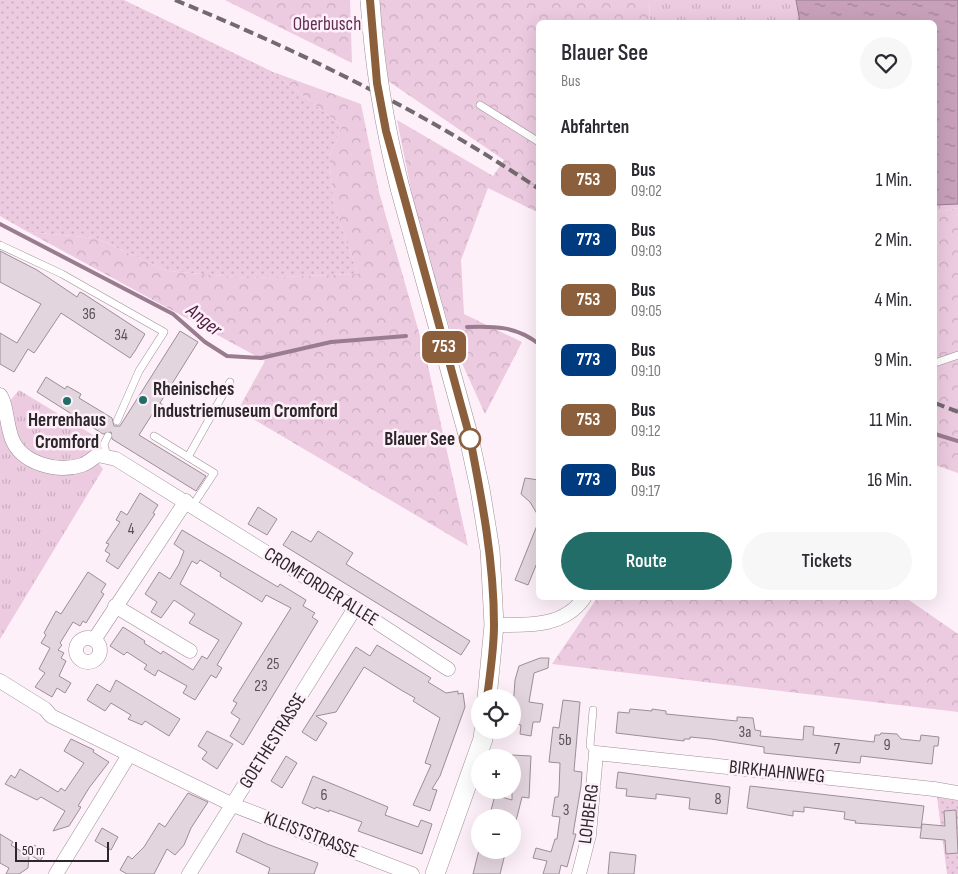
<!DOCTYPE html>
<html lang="de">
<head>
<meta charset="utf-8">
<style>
	body { margin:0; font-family:"Sofia Sans Condensed",sans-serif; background:#f7f7f7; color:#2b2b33; height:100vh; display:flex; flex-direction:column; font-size:19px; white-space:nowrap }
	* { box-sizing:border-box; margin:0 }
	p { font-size:16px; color:#7c7c81 }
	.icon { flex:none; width:28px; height:28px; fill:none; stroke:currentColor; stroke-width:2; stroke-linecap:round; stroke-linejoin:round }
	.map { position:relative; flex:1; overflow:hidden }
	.drawer { position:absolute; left:536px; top:20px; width:401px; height:580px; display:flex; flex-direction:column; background:#fff; border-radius:8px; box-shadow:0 5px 20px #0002 }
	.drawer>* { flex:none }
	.badge { padding:0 10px; border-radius:8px; font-size:18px; line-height:32px }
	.controls { position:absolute; left:471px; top:689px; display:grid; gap:10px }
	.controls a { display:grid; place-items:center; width:50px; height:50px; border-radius:50%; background:#fff; box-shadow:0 5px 20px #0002; font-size:25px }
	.scale { position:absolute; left:15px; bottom:12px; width:94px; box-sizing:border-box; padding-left:5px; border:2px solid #2c272a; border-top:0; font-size:14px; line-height:18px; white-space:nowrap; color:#2c272a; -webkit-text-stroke:4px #fef0f9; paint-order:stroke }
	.map>.badge { position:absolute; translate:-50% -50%; box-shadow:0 0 0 2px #fff }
	h2 { padding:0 25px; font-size:19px; line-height:45px }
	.round { display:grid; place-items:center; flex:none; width:52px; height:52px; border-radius:26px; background:#f7f7f7 }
	.headline { display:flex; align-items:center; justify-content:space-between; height:85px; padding:0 25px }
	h1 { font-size:24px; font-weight:600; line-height:38px }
	.button { display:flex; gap:10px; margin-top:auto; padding:10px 25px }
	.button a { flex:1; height:58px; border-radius:30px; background:#236d68; color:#fff; font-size:20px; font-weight:600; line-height:58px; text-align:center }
	.button a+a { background:#f7f7f7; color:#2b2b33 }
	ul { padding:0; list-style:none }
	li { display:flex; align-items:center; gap:15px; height:60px; padding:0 25px }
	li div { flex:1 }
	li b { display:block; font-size:19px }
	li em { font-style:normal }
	li .badge { min-width:55px; font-weight:700; text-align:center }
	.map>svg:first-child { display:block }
	.grass { fill:url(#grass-dots) }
	.forest { fill:url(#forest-crowns) }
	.park { fill:url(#park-tufts) }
	.water { fill:url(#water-ripples); stroke:#997c8f }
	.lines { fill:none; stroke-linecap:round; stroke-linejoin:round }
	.stream { stroke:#997c8f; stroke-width:4 }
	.building { fill:#e3d5de; stroke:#9b8e96 }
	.lane-casing { stroke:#9c8f97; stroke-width:8 }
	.street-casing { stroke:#9c8f97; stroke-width:15 }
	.secondary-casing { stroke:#9c8f97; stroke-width:20 }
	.lane { stroke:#fff; stroke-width:7 }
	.street { stroke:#fff; stroke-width:14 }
	.secondary { stroke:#fff; stroke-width:19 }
	.rail { stroke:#726a6f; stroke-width:4; stroke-dasharray:10 5; stroke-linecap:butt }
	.secondary-bridge-casing { stroke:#9c8f97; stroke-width:20; stroke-linecap:butt }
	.secondary-bridge { stroke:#fff; stroke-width:19 }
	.line-casing { stroke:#fff; stroke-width:11 }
	.line { stroke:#8b5e3c; stroke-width:8 }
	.poi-dot { fill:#236d68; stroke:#fef0f9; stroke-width:2 }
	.stop-dot { fill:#fff; stroke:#8b5e3c; stroke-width:2.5 }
	.labels { text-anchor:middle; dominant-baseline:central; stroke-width:5; stroke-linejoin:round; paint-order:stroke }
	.number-label { font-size:16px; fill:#5a5257 }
	.park-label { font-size:19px; fill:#622f53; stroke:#fef0f9 }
	.poi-label { font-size:19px; font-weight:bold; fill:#2c272a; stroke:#fef0f9; text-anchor:start }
	.stop-label { font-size:19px; font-weight:bold; fill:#2c272a; stroke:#fef0f9; text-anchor:end }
	.street-label { font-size:19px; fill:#2c272a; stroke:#fef0f9 }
	.water-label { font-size:20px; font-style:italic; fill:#4d1c40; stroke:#fef0f9 }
</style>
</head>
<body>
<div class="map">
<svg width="958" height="874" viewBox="0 0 958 874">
	<defs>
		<pattern id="grass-dots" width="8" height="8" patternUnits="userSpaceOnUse" patternTransform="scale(1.25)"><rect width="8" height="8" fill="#eccae0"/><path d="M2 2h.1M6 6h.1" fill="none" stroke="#cbaec0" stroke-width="1.8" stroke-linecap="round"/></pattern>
		<pattern id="forest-crowns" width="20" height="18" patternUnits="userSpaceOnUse" patternTransform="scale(1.25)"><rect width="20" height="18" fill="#eccae0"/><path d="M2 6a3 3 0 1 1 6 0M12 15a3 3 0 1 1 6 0" fill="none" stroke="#cbaec0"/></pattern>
		<pattern id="park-tufts" width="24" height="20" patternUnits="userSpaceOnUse" patternTransform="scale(1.25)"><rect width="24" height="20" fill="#eccae0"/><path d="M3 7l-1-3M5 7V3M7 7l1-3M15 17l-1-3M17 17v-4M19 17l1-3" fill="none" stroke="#cbaec0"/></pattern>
		<pattern id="water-ripples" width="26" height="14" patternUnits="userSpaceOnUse" patternTransform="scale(1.25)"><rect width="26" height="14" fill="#c8a0ba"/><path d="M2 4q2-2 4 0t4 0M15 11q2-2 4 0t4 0" fill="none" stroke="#a38297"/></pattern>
	</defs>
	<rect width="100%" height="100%" fill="#fef0f9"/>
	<g class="grass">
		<polygon points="0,0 124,0 273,72 342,126 329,158 334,205 358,274 249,278 167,271 96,238 28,232 0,216"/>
		<polygon points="937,797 958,801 958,874 947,874"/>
	</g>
	<g class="forest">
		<polygon points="225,0 350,0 352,63"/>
		<polygon points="379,0 649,0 650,22 539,22 539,213 488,188 461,260 464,314 522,342 485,414 456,350 416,214 397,120 493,176 504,160 388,81"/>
		<polygon points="273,72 361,104 379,192 426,357 468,546 238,410 265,361 28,232 96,238 167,271 249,278 358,274 334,205 329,158 342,126"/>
		<polygon points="958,208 958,473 935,465 935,213"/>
		<polygon points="597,598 906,598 958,634 958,712 552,664"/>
	</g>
	<g class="park">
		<polygon points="649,0 958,0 958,208 935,213 935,22 650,22"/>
		<polygon points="19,390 98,438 90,452 103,469 0,639 0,413"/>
	</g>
	<polygon class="water" points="796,0 958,0 958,204 935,205 935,22 800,22"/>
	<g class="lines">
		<g class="stream">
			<polyline points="0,224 173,314 205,342 227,356 261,358 331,342 406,336"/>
			<path d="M467,327c27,-1 49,-1 72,17"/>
			<polyline points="935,434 958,441"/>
		</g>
	</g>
	<g class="building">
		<polygon points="0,251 37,270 77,297 80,292 84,294 145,334 135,351 130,358 61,313 37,349 34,353 28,349 14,372 0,364 0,333 17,343 41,304 0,282"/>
		<polygon points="180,331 198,342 160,403 166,407 160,417 153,413 139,435 206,476 196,491 112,439 111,432 103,434 37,392 46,377 65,389 67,386 81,394 79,398 112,418 114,426 120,426"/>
		<polygon points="525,478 539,480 539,517 530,502 521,494"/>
		<polygon points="140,493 158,505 153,513 155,514 118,569 106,561 110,554 105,551 109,544 106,543 120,522 116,520 121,511 127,515"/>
		<polygon points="258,507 277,519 267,535 248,524"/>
		<polygon points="538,523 539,558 528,585 515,580"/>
		<polygon points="182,530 278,587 280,584 306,600 303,606 315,613 312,617 318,621 243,745 230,736 240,719 231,713 237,703 233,701 291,608 266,595 262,602 220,576 221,573 200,560 197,564 192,561 180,584 242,623 217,665 222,668 216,678 211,675 195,700 183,693 187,686 158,670 155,676 144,669 147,665 127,652 124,655 110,646 123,627 145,641 144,643 161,654 163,651 193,670 202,656 207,659 219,640 189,623 195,614 174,600 161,618 151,612 157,602 145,594 159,572 170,579 179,564 184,551 174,544"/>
		<polygon points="292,531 311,542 318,531 353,553 346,564 470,641 461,655 283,545"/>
		<polygon points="88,572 106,584 101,592 104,594 86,623 83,621 80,626 73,622 60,643 62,645 58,650 64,653 61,658 66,661 59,676 71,683 65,693 57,688 52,697 35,687 45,673 39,669 50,648 41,643 46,635 44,633 56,611 61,614"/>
		<polygon points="377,645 431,678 428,682 446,693 458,691 458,694 463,693 465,707 440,776 432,789 437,790 430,811 413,805 431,765 425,763 440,718 413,701 415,698 401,690 364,667 336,712 316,716 327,723 316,741 302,732 356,647 370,656"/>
		<polygon points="540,658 549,658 548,668 534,673 529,702 543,704 540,722 533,722 531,736 520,734 521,725 512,723 515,680 519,666"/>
		<polygon points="116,680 180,719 169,736 145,721 142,725 128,719 131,715 111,703 105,711 87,700 97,684 110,692"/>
		<polygon points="563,700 580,702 574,771 582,772 581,786 573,834 576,834 567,867 561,865 559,874 543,874 547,861 533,858 536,848 551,852 555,839 557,839 560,817 552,816 555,797 558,797 559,791 560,763 549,762 553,727 559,728"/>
		<polygon points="630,709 652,711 652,709 666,711 666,714 737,721 737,717 753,718 755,730 761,731 760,736 803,740 804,726 814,727 813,735 874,742 875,735 880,735 881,733 897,734 901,739 920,741 921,735 939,737 938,746 934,746 932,764 861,756 860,763 764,753 764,747 711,739 690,737 690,739 684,739 684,741 616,733 618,712 629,713"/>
		<polygon points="207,731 233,744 217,769 202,759 207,752 198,746"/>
		<polygon points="71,739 94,750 93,752 109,762 89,788 78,806 81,807 69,826 53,831 65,811 41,797 37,800 5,784 11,775 15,778 20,769 58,792 61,788 65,791 84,763 64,751"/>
		<polygon points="512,755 531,756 529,798 522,797 516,821 512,821 512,818 489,818 495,795 512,800"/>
		<polygon points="286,756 297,763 282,788 271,781"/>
		<polygon points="618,772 730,787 727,814 689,809 690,798 656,794 656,799 626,796 627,789 616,788"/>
		<polygon points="313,776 388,807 385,815 418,827 421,820 432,824 422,854 358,831 362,822 329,810 329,812 316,807 315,809 302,803"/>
		<polygon points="750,786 924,806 921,828 855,823 856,821 844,819 845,812 804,807 804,812 793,811 793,816 747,808"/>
		<polygon points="188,793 208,802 191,828 184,845 175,855 167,849 154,874 127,874 120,870 128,856 132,859 144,847 159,823 165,827"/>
		<polygon points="956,810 958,853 946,854 945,840 920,838 922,824 945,826 944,811"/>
		<polygon points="102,828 118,837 111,850 95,841"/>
		<polygon points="243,833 267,844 318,863 314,874 268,874 270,868 236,852"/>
		<polygon points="0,834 13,842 11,845 29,856 28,868 19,874 6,874 9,868 0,863"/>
		<polygon points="34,845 46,852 40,861 29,854"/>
		<polygon points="479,850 506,850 500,874 473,874"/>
		<polygon points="610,852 636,855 634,874 608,874"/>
	</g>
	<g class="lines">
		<defs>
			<g id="lane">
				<polyline points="480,105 539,142"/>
				<polyline points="0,245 62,274 164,332 139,371 117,421"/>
				<polyline points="935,363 958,355"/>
				<polyline points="154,436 214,473 193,505"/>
				<polyline points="107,457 104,444 108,436"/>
				<polyline points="188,457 230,382"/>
				<polyline points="593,710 590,746 596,753"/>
			</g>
			<g id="street">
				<path d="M0,395c6,7 7,32 12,44 10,25 46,34 70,26 6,-2 11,-7 16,-10l18,4 239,149 93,61"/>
				<polyline points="115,606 190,651"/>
				<path d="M494,625c33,0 69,3 90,-27"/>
				<circle cx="88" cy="650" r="12"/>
				<polyline points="94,640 186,501"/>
				<polyline points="0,681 45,709 51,716 233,805 412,874"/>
				<polyline points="56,874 129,755"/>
				<polyline points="189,874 355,608"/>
				<polyline points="579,874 589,835 596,753 934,789 958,793"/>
			</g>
			<g id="secondary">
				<polyline points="400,188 469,438 480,489 490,550 494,625 487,698"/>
				<polyline points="435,874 483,739 484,730"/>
			</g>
		</defs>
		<use href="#lane" class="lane-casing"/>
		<use href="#street" class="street-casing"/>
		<use href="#secondary" class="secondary-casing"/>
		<use href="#lane" class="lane"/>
		<use href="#street" class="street"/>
		<use href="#secondary" class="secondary"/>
		<g class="rail">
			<path d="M175,0c127,52 250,112 364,189"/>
			<polyline points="935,403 958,412"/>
		</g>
		<defs>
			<path id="secondary-bridge" d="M370,0c4,64 14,125 30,188"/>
		</defs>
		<use href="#secondary-bridge" class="secondary-bridge-casing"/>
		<use href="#secondary-bridge" class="secondary-bridge"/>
	</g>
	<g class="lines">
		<defs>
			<path id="line" d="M370,0l7,83 9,48 84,307c12,62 24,124 24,187 0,24 -4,49 -7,73"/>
		</defs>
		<use href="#line" class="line-casing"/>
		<use href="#line" class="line"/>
	</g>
	<g class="poi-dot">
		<circle cx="143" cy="400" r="5"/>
		<circle cx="67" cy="401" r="5"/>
	</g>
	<circle class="stop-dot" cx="470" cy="439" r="10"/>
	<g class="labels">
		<g class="number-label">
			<text x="89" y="314">36</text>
			<text x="121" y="335">34</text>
			<text x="131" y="529">4</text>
			<text x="273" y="664">25</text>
			<text x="261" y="686">23</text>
			<text x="745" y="732">3a</text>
			<text x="565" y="740">5b</text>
			<text x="887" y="745">9</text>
			<text x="837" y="749">7</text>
			<text x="324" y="795">6</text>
			<text x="718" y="799">8</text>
			<text x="566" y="810">3</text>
		</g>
		<g class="park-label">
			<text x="327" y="24">Oberbusch</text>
		</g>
		<g class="poi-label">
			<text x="153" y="389">Rheinisches<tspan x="153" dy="22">Industriemuseum Cromford</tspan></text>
			<text x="67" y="420" text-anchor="middle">Herrenhaus<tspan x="67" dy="22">Cromford</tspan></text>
		</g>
		<g class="stop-label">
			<text x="455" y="439">Blauer See</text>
		</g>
		<g class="street-label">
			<text transform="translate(321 587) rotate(32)">CROMFORDER ALLEE</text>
			<text transform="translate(273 741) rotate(-58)">GOETHESTRASSE</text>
			<text transform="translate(777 772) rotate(6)">BIRKHAHNWEG</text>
			<text transform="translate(589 814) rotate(-83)">LOHBERG</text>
			<text transform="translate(311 835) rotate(21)">KLEISTSTRASSE</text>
		</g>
		<g class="water-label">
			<text transform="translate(204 320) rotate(39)">Anger</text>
		</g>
	</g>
</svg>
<div class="controls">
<a><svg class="icon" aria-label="locate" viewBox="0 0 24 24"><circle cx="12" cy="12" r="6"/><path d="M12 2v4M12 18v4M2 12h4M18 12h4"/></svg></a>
<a>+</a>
<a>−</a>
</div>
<div class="scale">50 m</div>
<b class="badge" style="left:444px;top:347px;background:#8b5e3c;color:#fff">753</b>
<section class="drawer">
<div class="headline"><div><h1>Blauer See</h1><p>Bus</p></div><a class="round"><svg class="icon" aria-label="heart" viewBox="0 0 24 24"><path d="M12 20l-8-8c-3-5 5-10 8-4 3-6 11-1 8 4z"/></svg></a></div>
<h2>Abfahrten</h2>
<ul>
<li><span class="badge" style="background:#8b5e3c;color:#fff">753</span><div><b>Bus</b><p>09:02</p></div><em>1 Min.</em></li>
<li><span class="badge" style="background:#003b80;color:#fff">773</span><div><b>Bus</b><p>09:03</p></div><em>2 Min.</em></li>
<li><span class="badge" style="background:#8b5e3c;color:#fff">753</span><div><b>Bus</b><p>09:05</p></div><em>4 Min.</em></li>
<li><span class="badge" style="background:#003b80;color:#fff">773</span><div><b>Bus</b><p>09:10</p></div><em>9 Min.</em></li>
<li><span class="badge" style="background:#8b5e3c;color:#fff">753</span><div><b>Bus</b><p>09:12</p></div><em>11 Min.</em></li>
<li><span class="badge" style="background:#003b80;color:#fff">773</span><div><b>Bus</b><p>09:17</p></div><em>16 Min.</em></li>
</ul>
<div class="button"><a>Route</a><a>Tickets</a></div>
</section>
</div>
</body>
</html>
